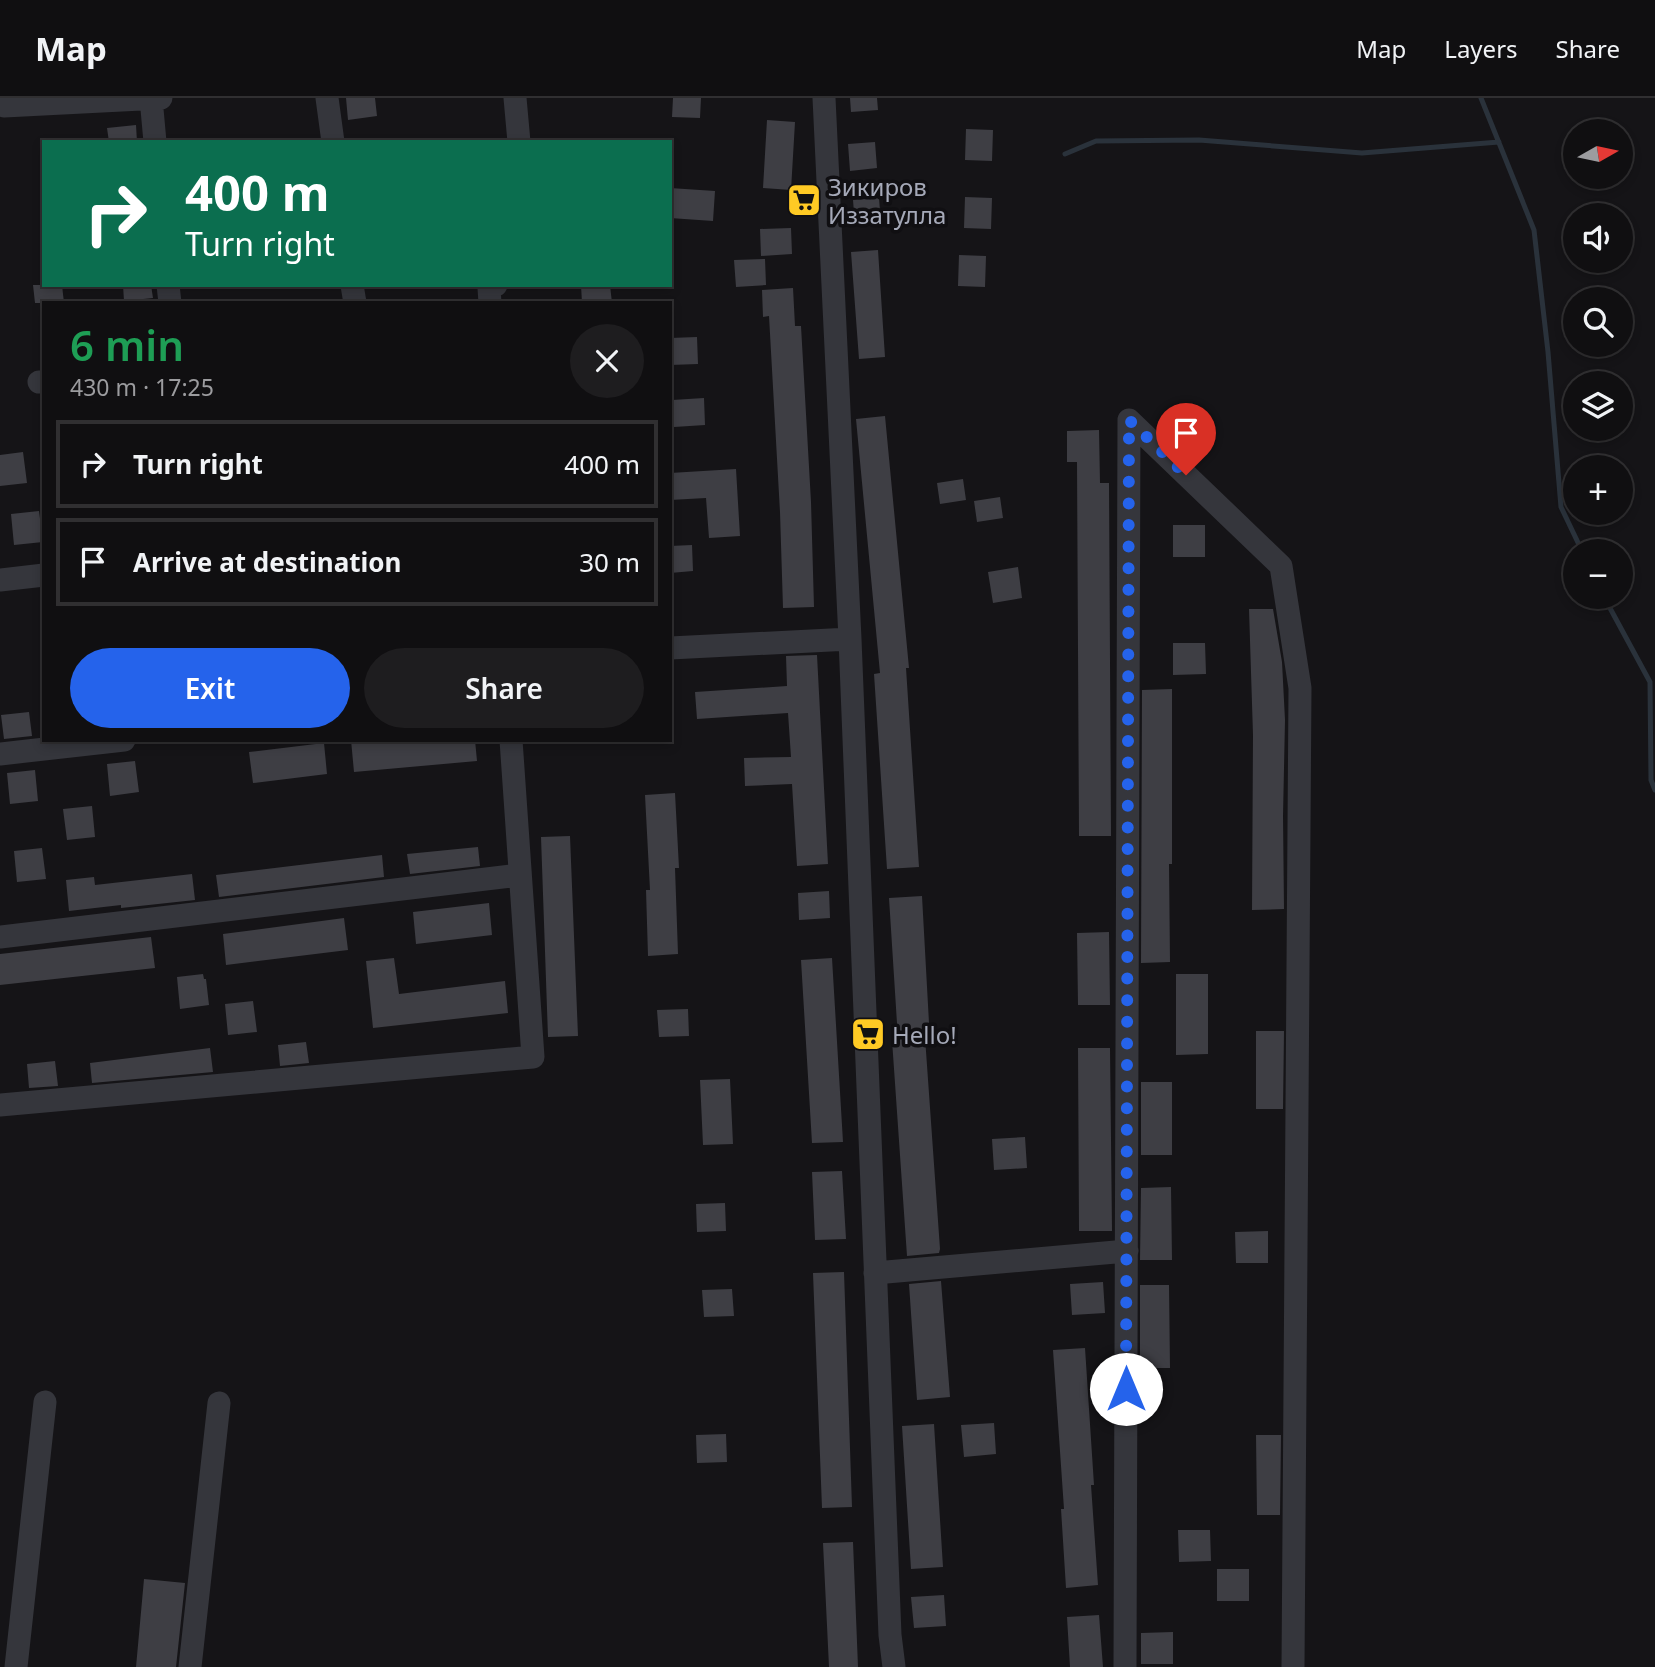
<!DOCTYPE html>
<html lang="en">
<head>
<meta charset="utf-8">
<style>
  :root { --surface:#100f11; --page:#1e1d1f; --text:#f1f3f6; --muted:#9c9c9f; --line:#302f31; --accent:#2563eb }
  body { margin:0; font-family:"Noto Sans",sans-serif; background:var(--page); color:var(--text); height:100vh; display:flex; flex-direction:column; font-size:26px; white-space:nowrap }
  * { box-sizing:border-box; margin:0 }
  p { font-size:23px; color:var(--muted) }
  .icon { flex:none; width:38px; height:38px; fill:none; stroke:currentColor; stroke-width:2; stroke-linecap:round; stroke-linejoin:round }
  .map { position:relative; flex:1; overflow:hidden }
  .details { position:absolute; left:42px; top:203px; width:630px; height:441px; display:flex; flex-direction:column; background:var(--surface); border-radius:0px; box-shadow:0 4px 10px #0003,0 0 0 2px var(--line) }
  .details>* { flex:none }
  .banner { position:absolute; left:42px; top:42px; width:630px; height:147px; border-radius:0px; box-shadow:0 4px 10px #0003,0 0 0 2px var(--line); background:#0b6e4f; color:#fff; overflow:hidden }
  .needle { width:46px; rotate:81deg }
  .buttons { position:absolute; left:1563px; top:21px; display:grid; gap:14px }
  .buttons a { display:grid; place-items:center; width:70px; height:70px; border-radius:50%; background:var(--surface); box-shadow:0 4px 10px #0003,0 0 0 2px var(--line); font-size:35px }
  .pin { position:absolute; display:grid; place-items:center; width:60px; height:60px; color:#fff; margin:-72px -30px; border-radius:50% 50% 50% 0; rotate:-45deg; box-shadow:0 0 7px #0007 }
  .pin .icon { rotate:45deg }
  .me { position:absolute; width:77px; margin:-38px; rotate:0deg; stroke-linejoin:round; filter:drop-shadow(0 0 5px #0008) }
  .turn { display:flex; align-items:center; gap:24px; height:147px; padding:0 28px; font-size:32px }
  .turn .icon { width:91px; height:91px; stroke-width:2.5 }
  .turn b { display:block; font-size:49px; line-height:60px }
  .round { display:grid; place-items:center; flex:none; width:74px; height:74px; border-radius:37px; background:var(--page) }
  .headline { display:flex; align-items:center; justify-content:space-between; height:119px; padding:0 28px }
  h1 { font-size:42px; font-weight:600; line-height:52px; color:#1e9e55 }
  .action { display:flex; gap:14px; margin-top:auto; padding:14px 28px }
  .action a { flex:1; height:80px; border-radius:42px; background:var(--accent); color:#fff; font-size:28px; font-weight:600; line-height:80px; text-align:center }
  .action a+a { background:var(--page); color:var(--text) }
  ul { padding:0; list-style:none }
  li { display:flex; align-items:center; gap:21px; height:88px; margin:0 14px 10px; padding:0 14px; border:4px solid var(--line); border-radius:0px }
  li div { flex:1 }
  li b { display:block; font-size:26px }
  li em { font-style:normal }
  header { display:flex; align-items:center; gap:42px; box-sizing:border-box; height:98px; padding:0 35px; background:var(--surface); border-bottom:2px solid var(--line) }
  header strong { font-size:33px }
  nav { display:flex; gap:38px; margin-inline-start:auto; font-size:24px }
  .map>svg:first-child { display:block }
</style>
</head>
<body>
<header>
<strong>Map</strong>
<nav><a>Map</a><a>Layers</a><a>Share</a></nav>
</header>
<div class="map">
<svg width="1655" height="1569" viewBox="0 0 1655 1569">
  <rect width="100%" height="100%" fill="#151417"/>
  <g fill="none" stroke-linecap="round" stroke-linejoin="round">
    <path stroke="#2a323b" stroke-width="5" d="M1481 0 1534 132 1548 254 1561 409 1582 453
      M1065 56 1096 43 1199 42 1362 55 1499 44
      M1604 499 1650 584 1651 682 1655 692"/>
  </g>
  <path fill="#3e3e44" d="M346 0H375L377 18 348 22Z
    M673 0H701L700 20 672 19Z
    M850 0H877L878 12 851 14Z
    M767 22 795 24 791 92 763 90Z
    M136 27 137 44H109L107 30Z
    M966 31 993 32 992 63 965 62Z
    M875 44 877 70 850 73 848 46Z
    M670 90 715 93 713 123 670 120Z
    M965 99 992 100 991 131 964 130Z
    M879 100 881 126 855 128 853 102Z
    M791 130 792 156 761 158 760 131Z
    M878 152 885 259 859 261 851 154Z
    M959 157 986 158 985 189 958 188Z
    M765 161 766 187 736 189 734 162Z
    M33 187H62L64 205H35Z
    M123 187H151L153 200 124 203Z
    M581 187H610L612 205H582Z
    M793 190 795 228H801L811 404 814 509 783 510 780 414 769 218 763 219 762 192Z
    M697 239 698 266 670 267V240Z
    M704 300 705 327 674 329 672 302Z
    M885 318 909 570H906L919 769 887 771 874 576 880 575 856 321Z
    M1099 332 1100 385H1109L1111 738H1079L1077 364H1067V333Z
    M23 354 27 385 0 388V357Z
    M736 371 740 438 709 440 706 400 670 402V375Z
    M963 381 966 402 940 406 937 385Z
    M1000 399 1003 420 977 424 974 403Z
    M39 413 43 444 14 447 11 416Z
    M1173 427H1205V459H1173Z
    M692 447 693 473 670 475V448Z
    M1018 469 1022 500 993 505 988 474Z
    M1249 511H1273L1282 564 1285 622 1283 718 1284 811 1252 812 1253 637Z
    M1173 545H1205L1206 576 1173 577Z
    M817 557 828 766 797 768 792 686 745 688 744 660 791 659 788 615 697 621 695 594 787 588 786 558Z
    M1172 591V766H1169L1170 864 1141 865 1142 592Z
    M29 614 32 638 4 641 1 617Z
    M351 642H475L477 663 354 674Z
    M324 645 327 676 253 685 249 654Z
    M135 663 139 694 110 698 107 666Z
    M35 672 38 703 10 706 7 675Z
    M675 695 679 770H675L678 856 648 858 646 792H650L645 697Z
    M92 708 95 739 67 742 63 711Z
    M570 738 578 938 548 939 541 739Z
    M478 749 480 768 410 776 407 756Z
    M42 750 46 781 17 784 14 753Z
    M382 757 384 779 219 799 216 777Z
    M192 776 195 802 121 810V807L69 813 66 782 94 779 95 787Z
    M829 793 830 820 799 822 798 795Z
    M922 798 929 925H924L940 1151 939 1155 907 1158 892 942 898 941 889 800Z
    M489 805 492 837 416 846 413 814Z
    M344 820 348 852 226 867 223 836Z
    M1109 834 1110 907H1078L1077 835Z
    M151 839 155 870 0 887V856Z
    M394 860 399 896 505 883 508 915 373 930 366 863Z
    M832 860 843 1044 812 1045 801 862Z
    M203 876 204 881H206L209 907 180 911 177 879Z
    M1176 876H1208V956L1176 957Z
    M253 903 257 934 228 937 225 906Z
    M688 911 689 938 659 939 657 912Z
    M1256 933H1284L1283 1011H1256Z
    M306 944 309 965 280 968 278 947Z
    M210 950 213 974 92 985 90 965Z
    M1078 950H1110L1112 1133H1079Z
    M55 963 58 988 29 990 27 966Z
    M730 981 733 1046 703 1047 700 982Z
    M1141 984H1172V1057H1141Z
    M1025 1039 1027 1070 994 1072 992 1041Z
    M842 1073 846 1141 815 1142 812 1074Z
    M1171 1089 1172 1162H1140L1141 1090Z
    M725 1105 726 1133 697 1134 696 1106Z
    M1268 1133V1165H1236L1235 1134Z
    M844 1174 852 1409 822 1410 813 1175Z
    M941 1183 950 1299 917 1302 909 1186Z
    M1103 1184 1105 1215 1072 1217 1070 1186Z
    M1140 1187H1169L1170 1270H1140Z
    M732 1191 734 1218 704 1219 702 1192Z
    M1085 1250 1094 1387H1091L1098 1487 1066 1490 1061 1411H1064L1053 1252Z
    M994 1325 996 1356 964 1359 961 1327Z
    M934 1326 943 1469 911 1471 902 1328Z
    M726 1336 727 1364 697 1365 696 1337Z
    M1256 1337H1281L1280 1417H1257Z
    M1178 1432H1210L1211 1463 1179 1464Z
    M853 1444 858 1569H829L823 1445Z
    M1217 1471H1249V1503H1217Z
    M144 1481 185 1485 176 1569H136Z
    M944 1497 946 1528 914 1530 911 1499Z
    M1099 1517 1103 1569H1070L1067 1519Z
    M1173 1534V1566H1141V1535Z"/>
  <g fill="none" stroke-linecap="round" stroke-linejoin="round">
    <path stroke="#35363c" stroke-width="23" d="M151 0 155 44
      M327 0 333 44
      M515 0 519 44
      M824 0 850 541 890 1537 894 1569
      M4 8 161 0
      M168 187 170 205
      M352 187 355 205
      M490 205 489 190 496 187
      M39 284H44
      M1129 322 1281 468 1300 590 1293 1569
      M0 482 44 477
      M670 550 850 541
      M0 656 124 642
      M0 839 520 777
      M0 1007 533 959 511 642
      M875 1175 1127 1153
      M16 1569 45 1304
      M190 1569 219 1305
      M1125 1569 1129 322"/>
  </g>
  <g fill="none" stroke-linecap="round" stroke-linejoin="round">
    <path stroke="#2563eb" stroke-width="12" stroke-dasharray="0 21.6" d="M1126 1291 1129 322 1186 377"/>
  </g>
  <defs>
    <g id="supermarket-square" transform="scale(1.75)"><rect x="-9" y="-9" width="18" height="18" rx="4" fill="#ffca24" stroke="#100f12"/><path d="M-6-5.5h2.5l.6 2H6L4.5 2H-2.5L-4.4-4H-6ZM-1.5 3.2a1.3 1.3 0 1 0 .1 0ZM3 3.2a1.3 1.3 0 1 0 .1 0Z" fill="#111"/></g>
  </defs>
  <g fill-rule="evenodd">
    <use href="#supermarket-square" x="804" y="102"/>
    <use href="#supermarket-square" x="868" y="936"/>
  </g>
  <g text-anchor="middle" dominant-baseline="central" stroke-width="7" stroke-linejoin="round" paint-order="stroke">
    <g font-size="24" fill="#a5a9b8" stroke="#100f12" text-anchor="start">
      <text x="828" y="88">Зикиров<tspan x="828" dy="28">Иззатулла</tspan></text>
      <text x="892" y="936">Hello!</text>
    </g>
  </g>
</svg>
<div class="buttons">
<a><svg class="needle" viewBox="-14 -14 28 28"><path d="M0-13l5 13h-10z" fill="#e53935"/><path d="M0 13l5-13h-10z" fill="#9c9c9f"/></svg></a>
<a><svg class="icon" aria-label="sound" viewBox="0 0 24 24"><path d="M4 9h4l5-4v14l-5-4H4zM17 9q2 3 0 6"/></svg></a>
<a><svg class="icon" aria-label="search" viewBox="0 0 24 24"><circle cx="10" cy="10" r="6"/><path d="M15 15l6 6"/></svg></a>
<a><svg class="icon" aria-label="layers" viewBox="0 0 24 24"><path d="M12 4l9 5-9 5-9-5zM3 14l9 5 9-5"/></svg></a>
<a>+</a>
<a>−</a>
</div>
<div class="pin" style="left:1186px;top:377px;background:#d93025"><svg class="icon" aria-label="arrive" viewBox="0 0 24 24"><path d="M6 21V4h12l-3 4 3 4H6"/></svg></div>
<svg class="me" style="left:1126px;top:1291px" viewBox="-20 -20 40 40"><circle r="19" fill="#fff"/><path d="M0-13L10 11 0 6-10 11z" fill="#2563eb"/></svg>
<div class="banner">
<div class="turn"><svg class="icon" aria-label="right" viewBox="0 0 24 24"><path d="M7 20v-9h11M14 6l5 5-5 5"/></svg><div><b>400 m</b>Turn right</div></div>
</div>
<section class="details">
<div class="headline"><div><h1>6 min</h1><p>430 m · 17:25</p></div><a class="round"><svg class="icon" aria-label="close" viewBox="0 0 24 24"><path d="M6 6l12 12M18 6L6 18"/></svg></a></div>
<ul>
<li><svg class="icon" aria-label="right" viewBox="0 0 24 24"><path d="M7 20v-9h11M14 6l5 5-5 5"/></svg><div><b>Turn right</b></div><em>400 m</em></li>
<li><svg class="icon" aria-label="arrive" viewBox="0 0 24 24"><path d="M6 21V4h12l-3 4 3 4H6"/></svg><div><b>Arrive at destination</b></div><em>30 m</em></li>
</ul>
<div class="action"><a>Exit</a><a>Share</a></div>
</section>
</div>
</body>
</html>
